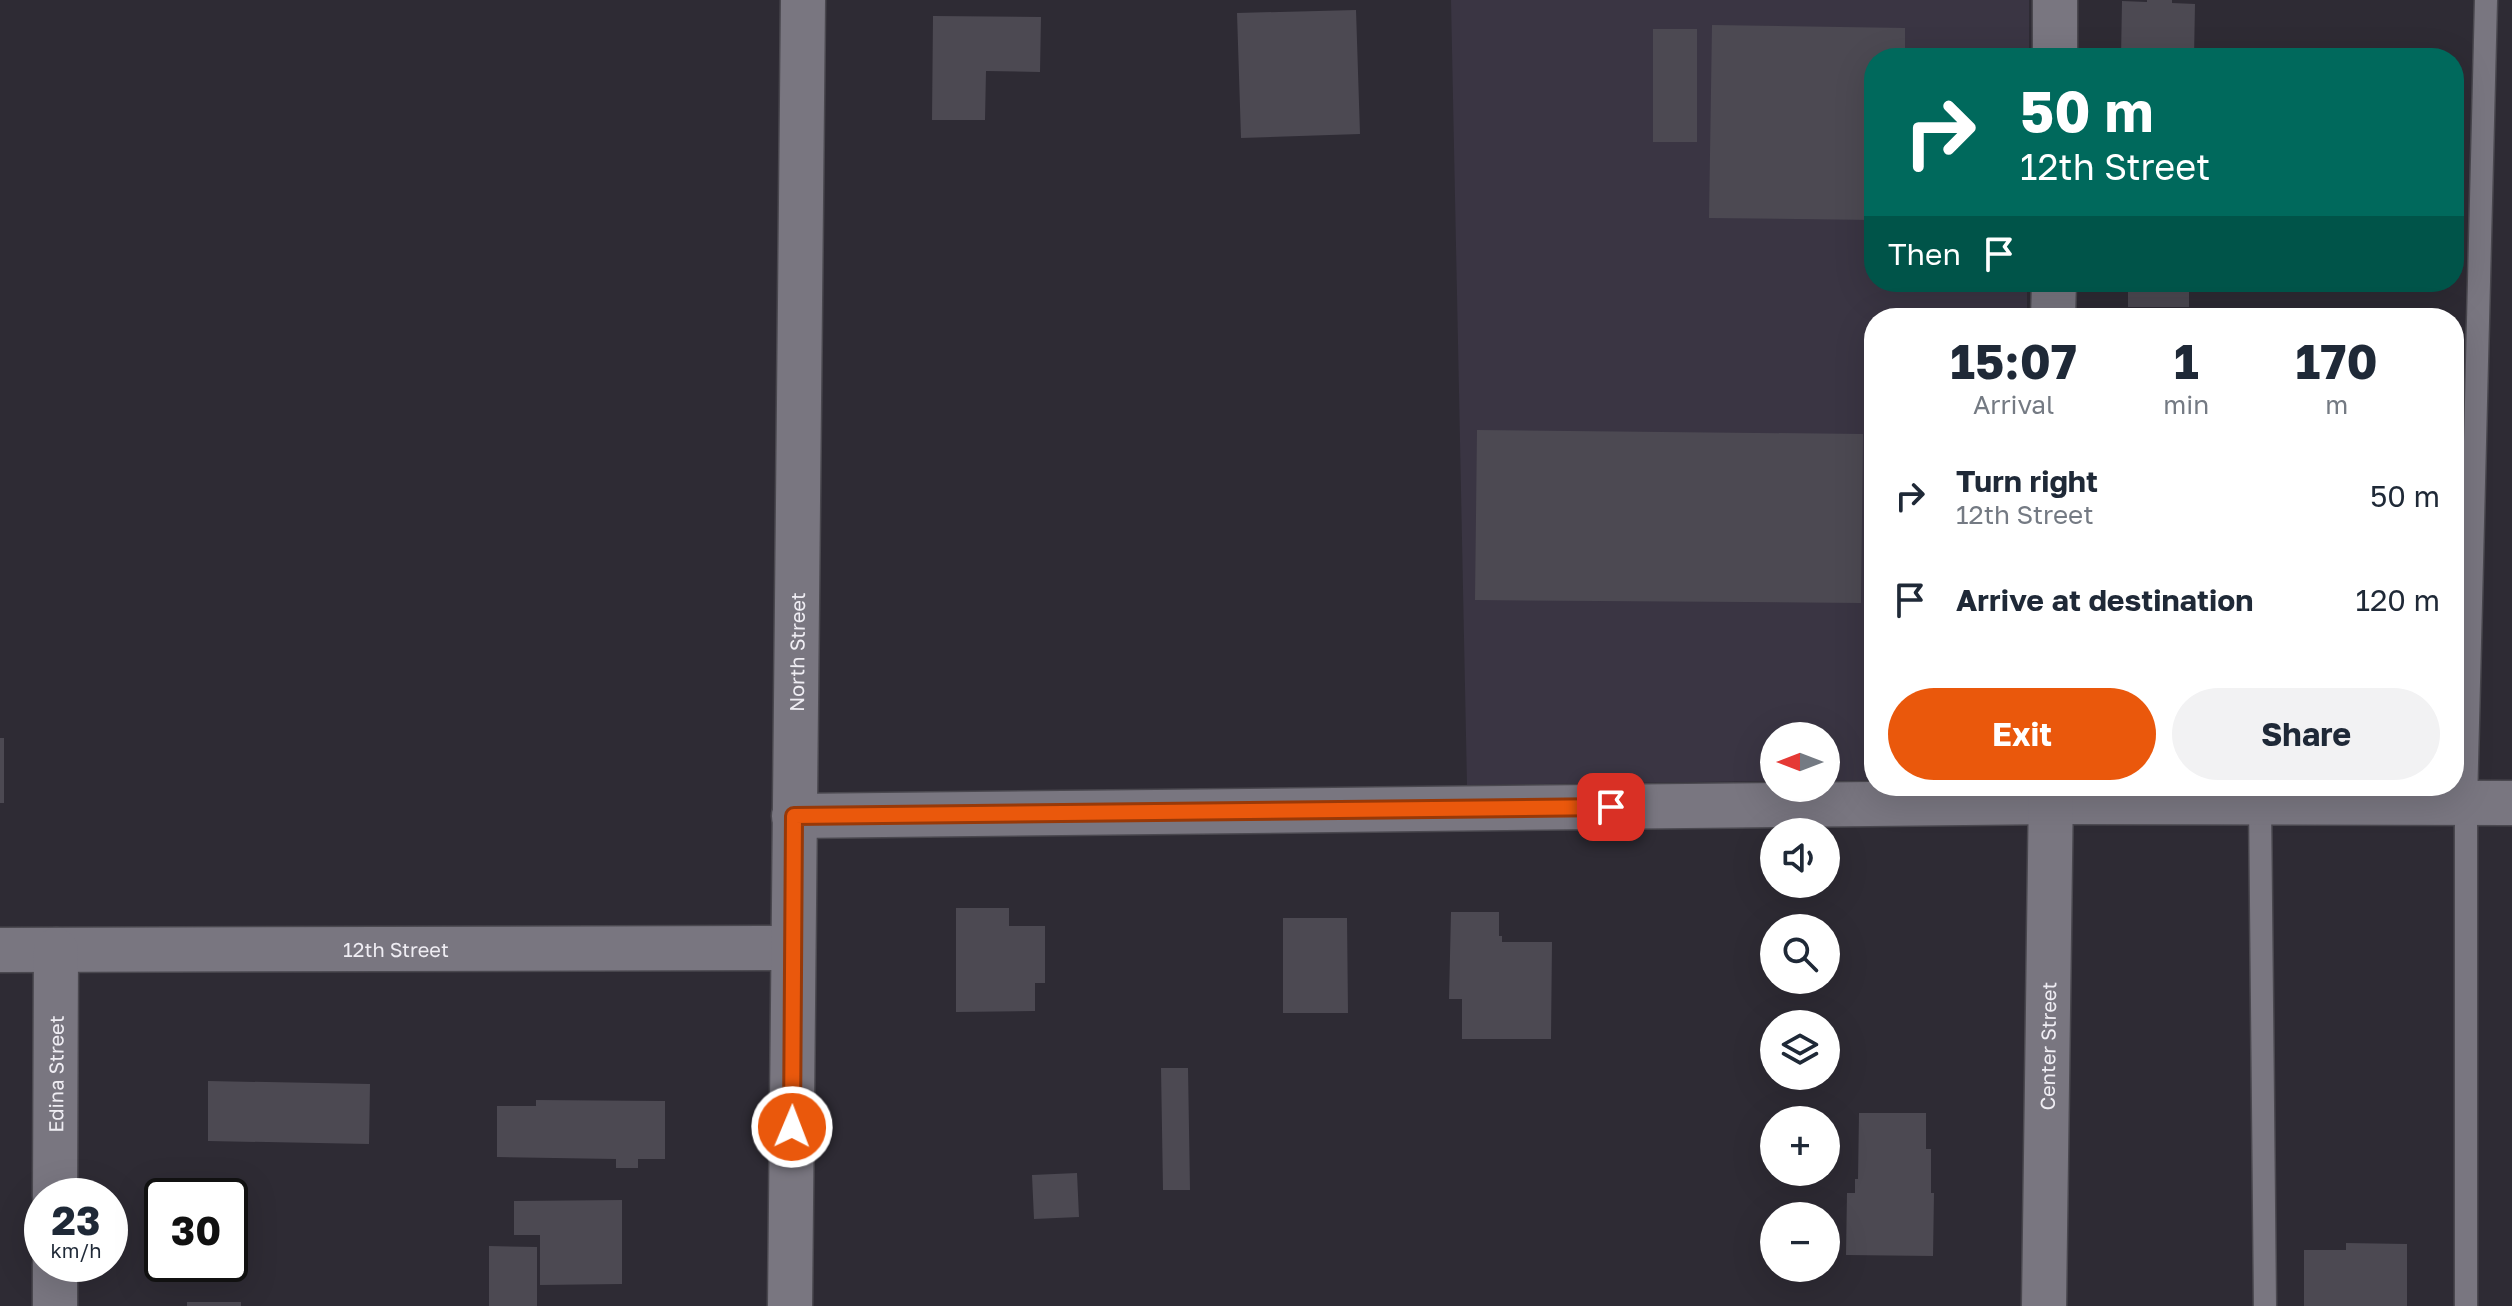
<!DOCTYPE html>
<html lang="en">
<head>
<meta charset="utf-8">
<style>
  :root { --surface:#fff; --page:#f2f2f3; --text:#1f2937; --muted:#747a83; --accent:#ea580c }
  body { margin:0; font-family:"Golos Text",sans-serif; background:var(--page); color:var(--text); height:100vh; display:flex; flex-direction:column; font-size:30px; white-space:nowrap }
  * { box-sizing:border-box; margin:0 }
  p { font-size:26px; color:var(--muted) }
  .icon { flex:none; width:44px; height:44px; fill:none; stroke:currentColor; stroke-width:2; stroke-linecap:round; stroke-linejoin:round }
  .map { position:relative; flex:1; overflow:hidden }
  .drawer { position:absolute; left:1864px; top:308px; width:600px; height:488px; display:flex; flex-direction:column; background:var(--surface); border-radius:32px; box-shadow:0 8px 32px #0002 }
  .drawer>* { flex:none }
  .top-card { position:absolute; left:1864px; top:48px; width:600px; height:244px; border-radius:32px; box-shadow:0 8px 32px #0002; background:#00695c; color:#fff; overflow:hidden }
  .needle { width:52px; rotate:270deg }
  .buttons { position:absolute; left:1760px; top:722px; display:grid; gap:16px }
  .buttons a { display:grid; place-items:center; width:80px; height:80px; border-radius:50%; background:var(--surface); box-shadow:0 8px 32px #0002; font-size:40px }
  .speed { position:absolute; left:24px; top:1178px; display:flex; gap:16px; font-size:40px; font-weight:700; text-align:center }
  .speed>* { display:grid; place-content:center; width:104px; height:104px; border-radius:50%; background:var(--surface); box-shadow:0 8px 32px #0002; line-height:1 }
  .speed small { font-size:20px; font-weight:400 }
  .speed .limit { border:4px solid #111; border-radius:12px; background:#fff; color:#111 }
  .pin { position:absolute; display:grid; place-items:center; width:68px; height:68px; color:#fff; margin:-34px; border-radius:16px; box-shadow:0 4px 12px #0006 }
  .me { position:absolute; width:88px; margin:-44px; rotate:1deg; stroke-linejoin:round; filter:drop-shadow(0 0 6px #0008) }
  .turn { display:flex; align-items:center; gap:28px; height:168px; padding:0 24px; font-size:36px }
  .turn .icon { width:104px; height:104px; stroke-width:2.5 }
  .turn b { display:block; font-size:56px; line-height:68px }
  .then { display:flex; align-items:center; height:76px; padding:0 24px; background:#0003; gap:16px; font-size:30px }
  .eta { display:flex; justify-content:space-evenly; align-items:center; height:136px; text-align:center }
  .eta b { font-size:48px; font-weight:700; line-height:56px }
  .primary-button { display:flex; gap:16px; margin-top:auto; padding:16px 24px }
  .primary-button a { flex:1; height:92px; border-radius:48px; background:var(--accent); color:#fff; font-size:32px; font-weight:700; line-height:92px; text-align:center }
  .primary-button a+a { background:var(--page); color:var(--text) }
  ul { padding:0; list-style:none }
  li { display:flex; align-items:center; gap:24px; height:104px; padding:0 24px }
  li div { flex:1 }
  li b { display:block; font-size:30px }
  li em { font-style:normal }
  .map>svg:first-child { display:block }
</style>
</head>
<body>
<div class="map">
<svg width="2512" height="1306" viewBox="0 0 2512 1306">
  <rect width="100%" height="100%" fill="#2e2b34"/>
  <path fill="#3a3543" d="M1451 0H2029V58H1874V282H2027V318H1874V780L1826 781V736H1774V781L1467 785Z"/>
  <path fill="#4c4952" d="M2147 0H2172V3L2195 4 2194 58H2121L2122 1 2147 2Z
    M1356 10 1360 134 1241 138 1237 13Z
    M933 16 1041 17 1040 72 986 71 985 120H932Z
    M1712 25 1905 28V58H1874V220L1709 218Z
    M1653 29H1697V142H1653Z
    M2128 282H2189V307H2128Z
    M1477 430 1863 434 1861 603 1475 600Z
    M0 738H4V803H0Z
    M956 908H1009V926H1045V983H1035V1011L956 1012Z
    M1451 912H1499V936H1502V942H1552L1551 1039H1462V999H1449Z
    M1283 918H1347L1348 1013H1283Z
    M1161 1068H1188L1190 1190H1163Z
    M208 1081 370 1084 369 1144 208 1141Z
    M536 1100 665 1101V1159H638V1168H616V1159L497 1157V1106H536Z
    M1859 1113H1926V1149H1931V1193H1934L1933 1256 1846 1255 1847 1193H1855V1179H1858Z
    M1077 1173 1079 1217 1034 1219 1032 1175Z
    M622 1200V1284L540 1285V1235H514V1201Z
    M2346 1243 2407 1244V1306H2304V1250H2346Z
    M489 1246 537 1247V1306H489Z
    M187 1302H241V1306H187Z"/>
  <g fill="none" stroke-linecap="round" stroke-linejoin="round">
    <g stroke="#4a484f" stroke-width="25">
      <path id="service" d="M2260 802 2265 1306
        M2466 1306V803L2486 0"/>
    </g>
    <g stroke="#4a484f" stroke-width="47">
      <g id="minor">
        <path d="M2055 58V0"/>
        <path d="M2053 318 2054 282"/>
        <path d="M794 816 2050 802 2512 803"/>
        <path id="s1" d="M0 950 793 948"/>
        <path id="s2" d="M55 1196 56 950"/>
        <path d="M55 1306V1264"/>
        <path id="s3" d="M790 1306 803 0"/>
        <path id="s4" d="M2044 1306 2051 786"/>
      </g>
    </g>
    <use href="#service" stroke="#797680" stroke-width="22"/>
    <use href="#minor" stroke="#797680" stroke-width="44"/>
  </g>
  <g fill="none" stroke-linecap="round" stroke-linejoin="round">
    <g stroke="#983908" stroke-width="20">
      <path id="route" d="M792 1127 794 816 1611 807"/>
    </g>
    <use href="#route" stroke="#ea580c" stroke-width="14"/>
  </g>
  <g text-anchor="middle" dominant-baseline="central" stroke-width="8" stroke-linejoin="round" paint-order="stroke">
    <g font-size="20" fill="#efedf3" stroke="#24222a">
      <text stroke="none"><textPath href="#s3" startOffset="654">North Street</textPath></text>
      <text stroke="none"><textPath href="#s1" startOffset="396">12th Street</textPath></text>
      <text stroke="none"><textPath href="#s4" startOffset="260">Center Street</textPath></text>
      <text stroke="none"><textPath href="#s2" startOffset="122">Edina Street</textPath></text>
    </g>
  </g>
</svg>
<div class="buttons">
<a><svg class="needle" viewBox="-14 -14 28 28"><path d="M0-13l5 13h-10z" fill="#e53935"/><path d="M0 13l5-13h-10z" fill="#747a83"/></svg></a>
<a><svg class="icon" aria-label="sound" viewBox="0 0 24 24"><path d="M4 9h4l5-4v14l-5-4H4zM17 9q2 3 0 6"/></svg></a>
<a><svg class="icon" aria-label="search" viewBox="0 0 24 24"><circle cx="10" cy="10" r="6"/><path d="M15 15l6 6"/></svg></a>
<a><svg class="icon" aria-label="layers" viewBox="0 0 24 24"><path d="M12 4l9 5-9 5-9-5zM3 14l9 5 9-5"/></svg></a>
<a>+</a>
<a>−</a>
</div>
<div class="speed"><div>23<small>km/h</small></div><div class="limit">30</div></div>
<div class="pin" style="left:1611px;top:807px;background:#d93025"><svg class="icon" aria-label="arrive" viewBox="0 0 24 24"><path d="M6 21V4h12l-3 4 3 4H6"/></svg></div>
<svg class="me" style="left:792px;top:1127px" viewBox="-20 -20 40 40"><circle r="17" fill="#ea580c" stroke="#fff" stroke-width="3"/><path d="M0-11L8 9 0 5-8 9z" fill="#fff"/></svg>
<div class="top-card">
<div class="turn"><svg class="icon" aria-label="right" viewBox="0 0 24 24"><path d="M7 20v-9h11M14 6l5 5-5 5"/></svg><div><b>50 m</b>12th Street</div></div>
<div class="then">Then<svg class="icon" aria-label="arrive" viewBox="0 0 24 24"><path d="M6 21V4h12l-3 4 3 4H6"/></svg></div>
</div>
<section class="drawer">
<div class="eta">
<div><b>15:07</b><p>Arrival</p></div>
<div><b>1</b><p>min</p></div>
<div><b>170</b><p>m</p></div>
</div>
<ul>
<li><svg class="icon" aria-label="right" viewBox="0 0 24 24"><path d="M7 20v-9h11M14 6l5 5-5 5"/></svg><div><b>Turn right</b><p>12th Street</p></div><em>50 m</em></li>
<li><svg class="icon" aria-label="arrive" viewBox="0 0 24 24"><path d="M6 21V4h12l-3 4 3 4H6"/></svg><div><b>Arrive at destination</b></div><em>120 m</em></li>
</ul>
<div class="primary-button"><a>Exit</a><a>Share</a></div>
</section>
</div>
</body>
</html>
